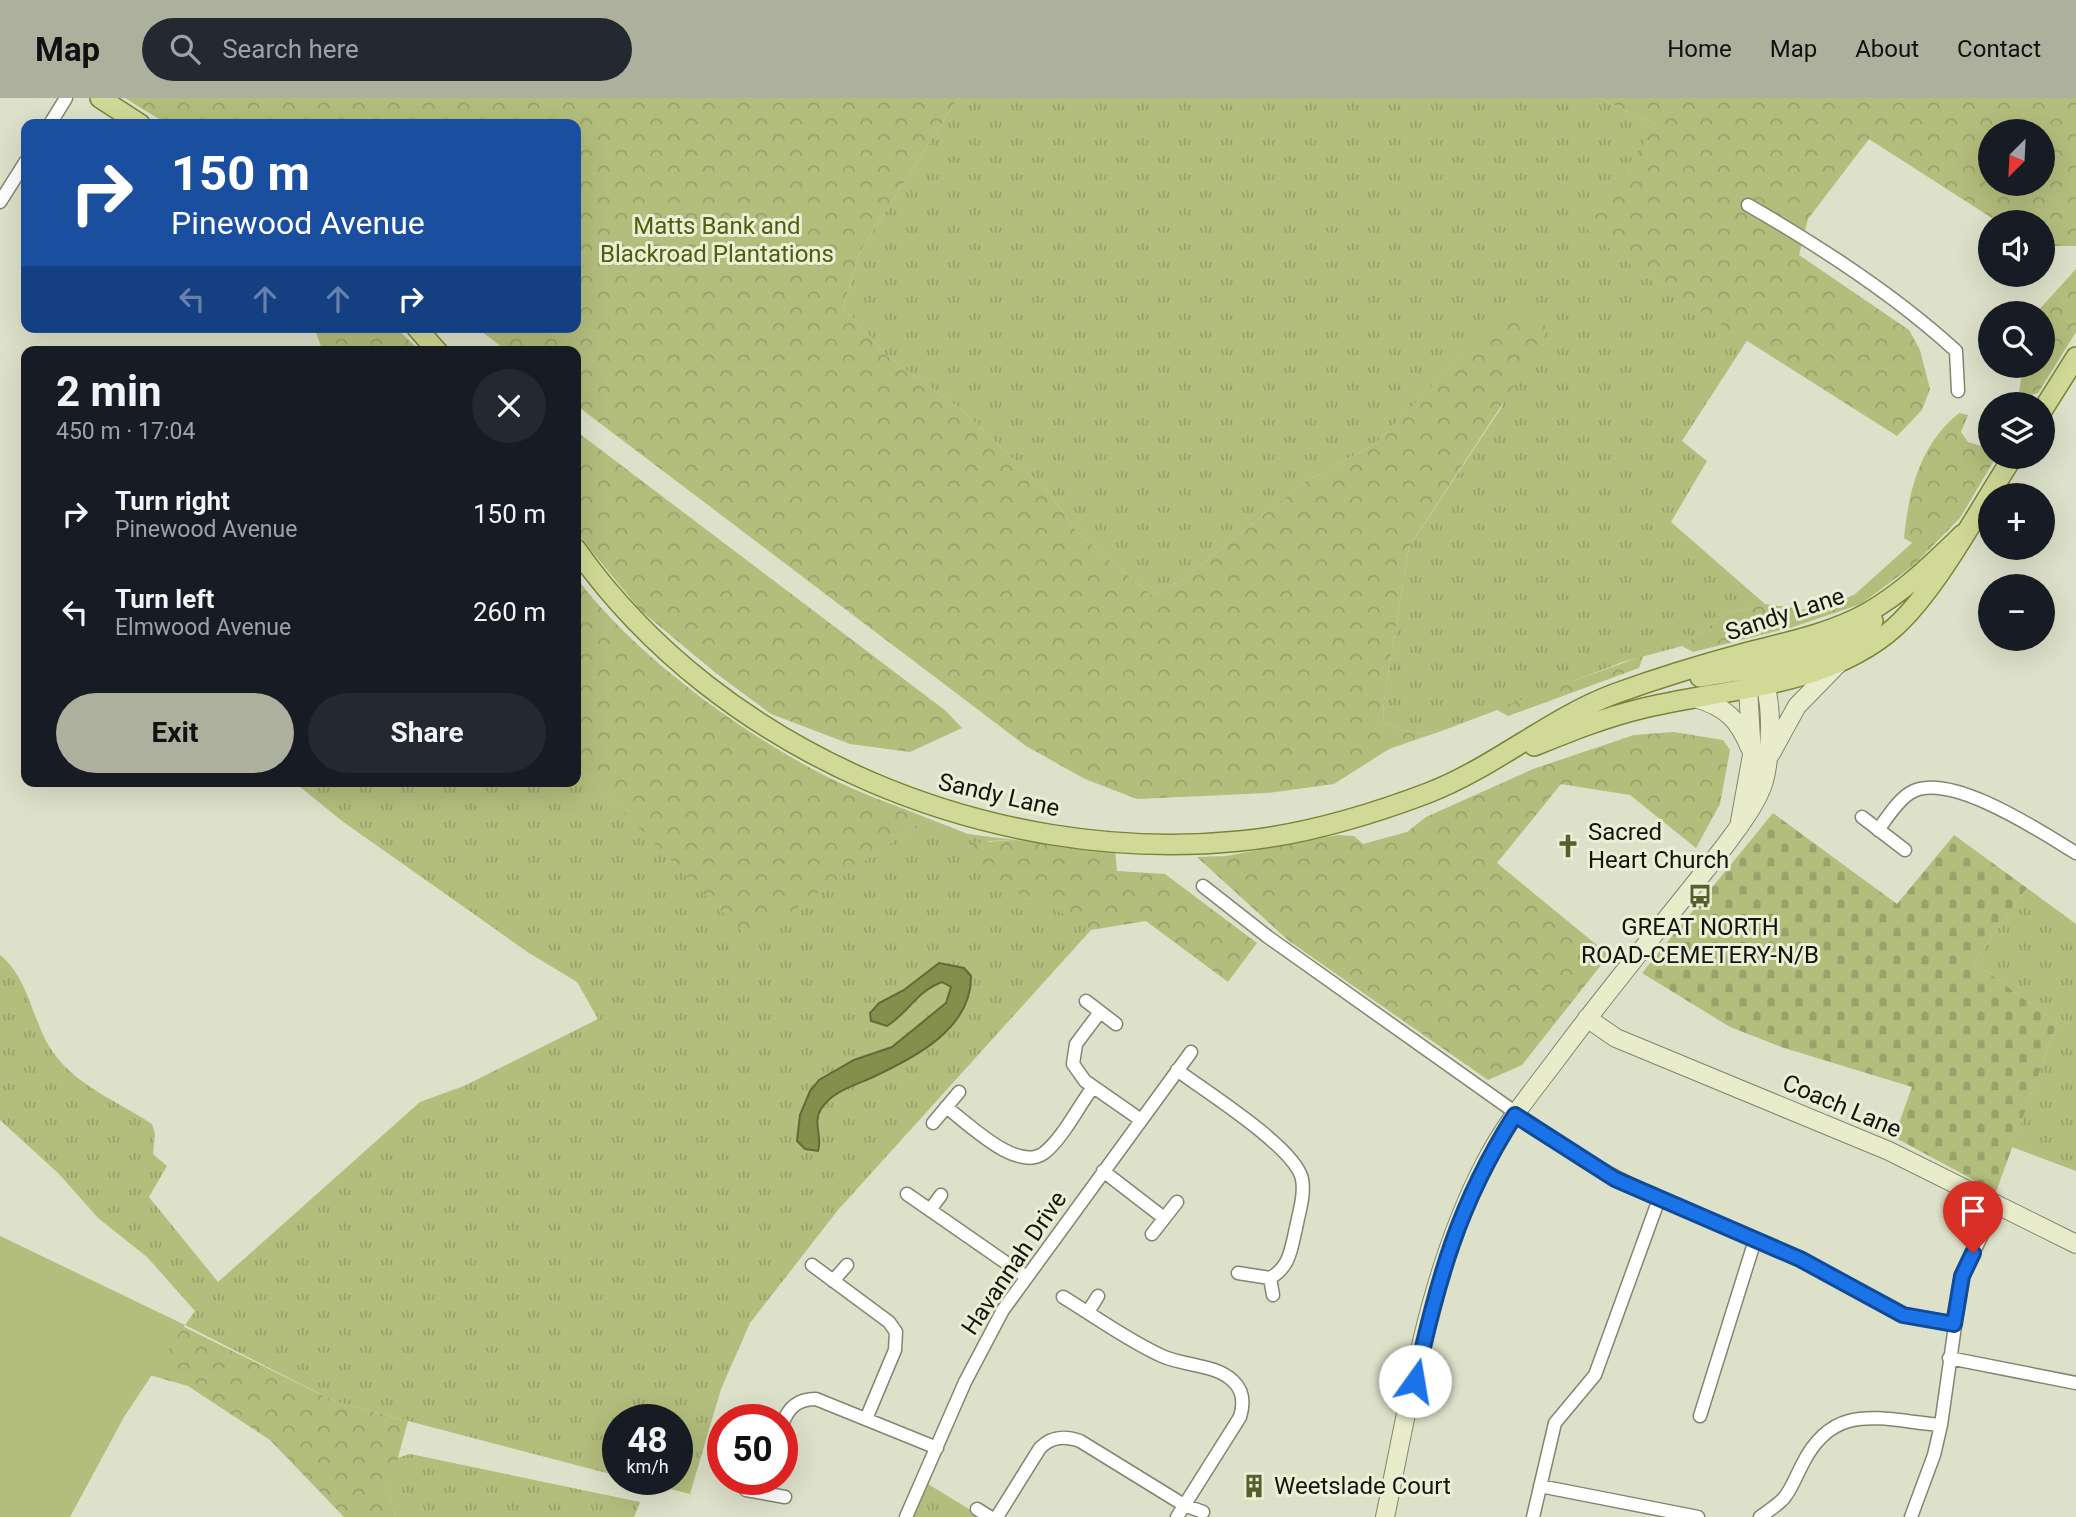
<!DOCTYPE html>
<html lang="en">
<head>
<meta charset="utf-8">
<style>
  :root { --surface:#171b24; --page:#242831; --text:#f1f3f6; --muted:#9ea1a6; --accent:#acb09c }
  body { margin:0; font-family:Roboto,sans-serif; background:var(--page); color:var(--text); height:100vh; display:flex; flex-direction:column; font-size:26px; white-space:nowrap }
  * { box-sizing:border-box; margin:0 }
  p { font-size:23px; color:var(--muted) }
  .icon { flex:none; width:38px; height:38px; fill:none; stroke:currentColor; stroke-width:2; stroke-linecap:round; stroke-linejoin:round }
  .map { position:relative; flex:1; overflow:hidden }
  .panel { position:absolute; left:21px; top:248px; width:560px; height:441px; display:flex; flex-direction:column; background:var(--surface); border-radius:14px; box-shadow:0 7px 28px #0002 }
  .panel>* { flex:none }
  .guide { position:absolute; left:21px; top:21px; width:560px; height:214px; border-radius:14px; box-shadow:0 7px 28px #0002; background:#1a4fa0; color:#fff; overflow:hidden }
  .needle { width:46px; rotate:204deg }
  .buttons { position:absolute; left:1978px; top:21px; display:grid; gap:14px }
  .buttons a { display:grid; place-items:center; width:77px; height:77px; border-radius:50%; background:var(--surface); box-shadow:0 7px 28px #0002; font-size:35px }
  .speed { position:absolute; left:602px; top:1306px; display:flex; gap:14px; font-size:35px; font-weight:700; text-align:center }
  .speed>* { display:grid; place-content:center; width:91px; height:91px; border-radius:50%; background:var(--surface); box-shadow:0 7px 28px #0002; line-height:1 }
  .speed small { font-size:18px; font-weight:400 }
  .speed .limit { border:10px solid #d22; background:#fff; color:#111 }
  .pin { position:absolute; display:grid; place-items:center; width:60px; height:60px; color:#fff; margin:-72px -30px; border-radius:50% 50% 50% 0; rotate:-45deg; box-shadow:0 0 7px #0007 }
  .pin .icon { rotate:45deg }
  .me { position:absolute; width:77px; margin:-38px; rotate:13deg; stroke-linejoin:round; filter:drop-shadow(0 0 5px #0008) }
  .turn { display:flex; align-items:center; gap:24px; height:147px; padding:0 35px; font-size:32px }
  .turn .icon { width:91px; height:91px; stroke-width:2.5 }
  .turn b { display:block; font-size:49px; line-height:60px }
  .lanes { display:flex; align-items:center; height:66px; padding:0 35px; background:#0003; justify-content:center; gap:35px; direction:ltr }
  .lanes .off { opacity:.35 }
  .round { display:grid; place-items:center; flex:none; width:74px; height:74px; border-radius:37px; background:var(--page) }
  .overview { display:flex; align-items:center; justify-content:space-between; height:119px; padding:0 35px }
  h1 { font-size:42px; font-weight:700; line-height:52px }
  .button { display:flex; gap:14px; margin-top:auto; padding:14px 35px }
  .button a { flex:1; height:80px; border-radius:42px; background:var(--accent); color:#111; font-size:28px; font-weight:700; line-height:80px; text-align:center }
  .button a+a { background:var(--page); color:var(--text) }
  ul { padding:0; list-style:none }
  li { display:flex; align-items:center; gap:21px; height:98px; padding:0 35px }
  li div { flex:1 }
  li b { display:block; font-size:26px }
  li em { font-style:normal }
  header { display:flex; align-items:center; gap:42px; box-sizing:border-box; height:98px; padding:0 35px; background:var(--accent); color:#111 }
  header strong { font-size:33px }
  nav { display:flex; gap:38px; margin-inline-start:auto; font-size:24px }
  .search { width:490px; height:63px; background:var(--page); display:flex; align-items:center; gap:18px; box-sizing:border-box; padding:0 24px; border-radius:38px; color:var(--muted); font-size:26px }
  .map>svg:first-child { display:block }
</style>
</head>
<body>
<header>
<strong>Map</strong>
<div class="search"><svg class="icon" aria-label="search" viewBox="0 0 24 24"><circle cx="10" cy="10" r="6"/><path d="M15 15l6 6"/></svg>Search here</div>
<nav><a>Home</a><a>Map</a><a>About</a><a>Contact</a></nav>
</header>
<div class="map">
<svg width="2076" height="1419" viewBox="0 0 2076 1419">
  <defs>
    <pattern id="grass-tufts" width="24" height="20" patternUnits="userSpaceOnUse" patternTransform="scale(1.75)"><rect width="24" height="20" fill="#b3bd7c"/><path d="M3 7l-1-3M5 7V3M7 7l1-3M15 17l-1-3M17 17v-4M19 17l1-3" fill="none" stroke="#99a26a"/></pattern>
    <pattern id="forest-crowns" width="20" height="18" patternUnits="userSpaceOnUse" patternTransform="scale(1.75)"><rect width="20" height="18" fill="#b3bd7c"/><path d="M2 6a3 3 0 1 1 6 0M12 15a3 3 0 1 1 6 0" fill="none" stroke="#99a26a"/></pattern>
    <pattern id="cemetery-stones" width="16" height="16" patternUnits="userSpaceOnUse" patternTransform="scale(1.75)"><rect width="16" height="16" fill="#b3bd7c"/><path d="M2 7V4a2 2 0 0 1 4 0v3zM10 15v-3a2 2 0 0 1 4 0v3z" fill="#99a26a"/></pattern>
  </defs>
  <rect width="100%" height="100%" fill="#dde1c9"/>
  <path fill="url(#grass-tufts)" d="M958 0H1599L1657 27 1645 178 1748 241 1682 343 1707 363 1671 424 1765 506 1726 516 1682 548 1623 564 1447 631 1414 636 1383 625 1384 602 1409 449 1503 307 1510 210 1375 346 1303 385 1184 481 1151 497 1077 434 1050 396 964 314 887 258 843 209 861 152Z
    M576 666 750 841 927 720 968 736 1016 742 988 743 1027 800 1072 816 1091 832 838 1112 750 1225 721 1291 690 1396 630 1381H677V1321H618V1378L336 1304 185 1227 195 1213 147 1159 98 1120 59 1076 0 1022V857C31 882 32 927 55 957 79 989 119 1004 152 1026L155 1036 153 1056 167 1068 149 1099 218 1184 420 1004 464 988 598 921 577 884 529 855 342 723 294 684H576Z
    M2027 790 2076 826V1073L2012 1049 2057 925 1974 864Z
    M410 1356 640 1404 634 1419H396L388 1396 397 1360Z
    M928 1386 982 1419H914Z"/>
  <path fill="url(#forest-crowns)" fill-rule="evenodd" d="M125 0H958L861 152 843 209 887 258 964 314 1050 396 1077 434 1151 497 1184 481 1303 385 1375 346 1510 209 1547 229 1539 250 1409 449 1384 602 1383 625 1414 636 1447 631 1389 651 1334 686 1268 695 1137 701 1085 681 1026 648 576 307V254H508L476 229H576V26H167Z
    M1599 0H2076V148H2053L2042 144V124H1998L1869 41 1808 121 1799 157 1909 232 1920 252 1930 291 1922 312 1897 338 1645 178 1583 129 1657 27ZM1990 33H2042V86H1990Z
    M2076 171V234L2038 295 2018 301 2023 268H2042V215H2036Z
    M314 229H395L421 254H323Z
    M1959 315 1968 317 1961 334 1968 344 1990 351V359H1996L1960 420 1914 467 1861 506 1793 529 1693 554 1682 548 1726 516 1765 506 1814 513 1854 497 1912 445 1904 440C1909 391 1920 347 1959 315Z
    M576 333 946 613 962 630 910 654 850 646 771 616 717 576 640 512 576 434Z
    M576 479C634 558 750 642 838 684 867 698 898 708 927 720L750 842 576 666Z
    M1643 558 1639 570 1508 618 1495 611Z
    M1674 634 1723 642 1730 652 1720 706 1696 750 1630 697 1561 686 1497 765 1609 857 1522 967 1488 982 1289 843 1197 759 1226 758 1338 737 1354 738 1363 746 1407 734 1426 719 1533 671 1634 637Z
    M1016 742 1115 752 1117 773 1165 776 1257 845 1228 884 1146 823 1091 832C1069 814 1052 812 1028 800 1006 790 982 773 968 753L970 745Z
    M0 1138 336 1304 408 1323 388 1396 396 1419H344L270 1342 188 1288 65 1253Z"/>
  <path fill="url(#cemetery-stones)" d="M1773 715 1897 806 1954 737 2027 790 1974 864 2057 925 1996 1094 1894 1039 1912 989 1781 949 1730 929 1642 875Z"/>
  <path fill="#b3bd7c" d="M0 1138 185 1227 124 1319 70 1419H0Z"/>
  <path fill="#858f4c" stroke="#636a39" stroke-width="2" d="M939 865 964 870 971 878C972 931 914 960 871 980 853 988 833 993 821 1011 812 1025 823 1039 818 1053L805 1051 797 1043 800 1017 810 993 819 982 854 962 892 949 946 905 951 889 942 884C917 893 908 915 887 928L871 923 870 915 879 905 904 892Z"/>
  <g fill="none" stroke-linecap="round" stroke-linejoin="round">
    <g stroke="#828670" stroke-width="15">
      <path id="street" d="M50 26 66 0
        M0 104 26 63
        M1748 107C1821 149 1894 196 1956 253L1958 293
        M1862 719 1905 752
        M1878 732C1887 720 1897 703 1910 695 1948 671 2043 735 2076 755
        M1203 788 1268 839 1581 1061 1659 1101 1800 1161 1904 1217 1954 1226
        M1086 903 1116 926
        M1100 914 1076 946 1073 966 1085 983 1141 1022
        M1177 972C1206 994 1295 1049 1302 1081 1305 1097 1299 1114 1296 1130 1291 1151 1290 1169 1270 1180
        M946 1009C968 1025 1017 1075 1044 1055 1063 1040 1078 1009 1093 989
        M933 1025 959 994
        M1103 1073 1164 1120
        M907 1096 1025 1178
        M930 1112 941 1097
        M1152 1136 1177 1104
        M812 1167 889 1224 896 1234 895 1252 866 1321
        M1238 1175 1270 1180 1273 1197
        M833 1183 847 1167
        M1063 1199C1096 1219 1127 1242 1162 1258 1184 1268 1216 1266 1233 1283 1244 1293 1244 1306 1240 1319L1177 1419
        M1088 1214 1098 1198
        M1949 1260 2076 1285
        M1700 1318 1755 1142
        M782 1327C788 1310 797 1301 816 1301L937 1350
        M1540 1388 1698 1419
        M746 1392 785 1399
        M765 1395 768 1381
        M977 1411 990 1419
        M906 1419 965 1284 1003 1212 1191 954
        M997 1419 1040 1350C1052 1338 1065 1338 1080 1343L1184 1407 1203 1414
        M1533 1419 1555 1325 1595 1277 1659 1101
        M1760 1419C1790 1398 1786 1399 1802 1367 1834 1302 1881 1322 1941 1327
        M1911 1419 1934 1357 1941 1327 1962 1178 1996 1108"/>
    </g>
    <g stroke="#828670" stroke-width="20">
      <path id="secondary" d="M1695 600C1726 609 1738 621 1750 650
        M1770 657 1797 608 1839 565
        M1587 920 1616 940 1889 1053 2076 1146
        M1385 1419C1410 1301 1428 1175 1484 1067 1503 1029 1531 995 1556 962 1610 889 1668 820 1724 749 1738 730 1753 711 1762 689 1771 666 1777 584 1754 570L1748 591 1752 657 1739 729"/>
    </g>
    <g stroke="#7a8438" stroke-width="22">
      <path id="primary" d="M100 0 140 26
        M416 229 438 254
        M2042 313 2076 259
        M576 451C721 656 992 768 1240 743 1302 737 1370 717 1428 695 1495 669 1548 621 1614 596 1658 580 1704 566 1749 554 1788 544 1831 535 1867 515 1904 494 1933 465 1963 436
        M1700 579C1760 570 1823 560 1873 523
        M1534 648C1569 634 1603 620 1640 611 1724 590 1827 590 1895 529 1938 490 1980 409 2013 359"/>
    </g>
    <use href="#street" stroke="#fff" stroke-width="12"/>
    <use href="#secondary" stroke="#e8ecca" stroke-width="18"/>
    <use href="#primary" stroke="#d0d995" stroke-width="19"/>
  </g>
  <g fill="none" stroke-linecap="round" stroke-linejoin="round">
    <g stroke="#114b97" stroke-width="18">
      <path id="route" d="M1415 1283C1439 1180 1457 1108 1515 1017L1615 1081 1800 1161 1903 1217 1954 1226 1962 1178 1973 1155"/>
    </g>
    <use href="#route" stroke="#1a73e8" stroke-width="12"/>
  </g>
  <defs>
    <g id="church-bare" transform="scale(1.89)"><path d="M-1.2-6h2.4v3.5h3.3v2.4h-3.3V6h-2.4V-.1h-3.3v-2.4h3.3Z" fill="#585f2d" stroke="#eaefd6" stroke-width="2.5" paint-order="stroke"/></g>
    <g id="bus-bare" transform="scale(1.89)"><path d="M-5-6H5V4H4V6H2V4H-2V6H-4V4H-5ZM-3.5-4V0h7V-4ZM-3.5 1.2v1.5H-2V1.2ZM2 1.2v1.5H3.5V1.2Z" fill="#585f2d" stroke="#eaefd6" stroke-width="2.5" paint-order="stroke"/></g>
    <g id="building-bare" transform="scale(1.89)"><path d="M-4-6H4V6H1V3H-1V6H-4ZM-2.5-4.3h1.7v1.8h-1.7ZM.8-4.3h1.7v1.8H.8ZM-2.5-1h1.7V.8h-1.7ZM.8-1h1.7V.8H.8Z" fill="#585f2d" stroke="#eaefd6" stroke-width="2.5" paint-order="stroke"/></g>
  </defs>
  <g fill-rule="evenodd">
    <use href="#church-bare" x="1568" y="748"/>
    <use href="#bus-bare" x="1700" y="798"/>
    <use href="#building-bare" x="1254" y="1388"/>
  </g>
  <g text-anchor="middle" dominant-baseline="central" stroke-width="6" stroke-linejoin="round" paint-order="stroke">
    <g font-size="24" fill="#535c0d" stroke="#eaefd6">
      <text x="717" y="128">Matts Bank and<tspan x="717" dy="28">Blackroad Plantations</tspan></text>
    </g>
    <g font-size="24" fill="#14150d" stroke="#eaefd6">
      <text transform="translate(1785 516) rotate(-18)">Sandy Lane</text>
      <text transform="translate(999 697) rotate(13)">Sandy Lane</text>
      <text transform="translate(1842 1008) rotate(23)">Coach Lane</text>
      <text transform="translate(1014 1165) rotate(-56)">Havannah Drive</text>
    </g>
    <g font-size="24" fill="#14150d" stroke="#eaefd6" text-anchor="start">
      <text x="1588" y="734">Sacred<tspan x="1588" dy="28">Heart Church</tspan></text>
      <text x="1700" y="829" text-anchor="middle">GREAT NORTH<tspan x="1700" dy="28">ROAD-CEMETERY-N/B</tspan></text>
      <text x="1274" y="1388">Weetslade Court</text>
    </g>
  </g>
</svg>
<div class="buttons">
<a><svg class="needle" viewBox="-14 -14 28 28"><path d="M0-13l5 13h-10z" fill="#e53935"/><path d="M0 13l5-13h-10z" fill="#9ea1a6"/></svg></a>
<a><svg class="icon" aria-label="sound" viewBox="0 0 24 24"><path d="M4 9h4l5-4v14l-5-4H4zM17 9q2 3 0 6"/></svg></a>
<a><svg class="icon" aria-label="search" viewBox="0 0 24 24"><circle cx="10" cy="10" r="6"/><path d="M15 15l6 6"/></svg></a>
<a><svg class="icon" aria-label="layers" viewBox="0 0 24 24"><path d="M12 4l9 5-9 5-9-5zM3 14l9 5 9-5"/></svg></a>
<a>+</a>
<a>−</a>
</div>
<div class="speed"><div>48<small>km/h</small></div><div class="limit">50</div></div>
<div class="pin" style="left:1973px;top:1155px;background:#d93025"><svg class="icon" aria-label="arrive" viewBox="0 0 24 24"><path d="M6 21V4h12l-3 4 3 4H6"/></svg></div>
<svg class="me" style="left:1415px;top:1283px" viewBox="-20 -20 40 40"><circle r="19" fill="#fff"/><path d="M0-13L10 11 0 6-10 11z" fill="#1a73e8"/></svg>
<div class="guide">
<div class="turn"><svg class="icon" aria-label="right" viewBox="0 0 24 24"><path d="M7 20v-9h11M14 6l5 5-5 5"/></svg><div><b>150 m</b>Pinewood Avenue</div></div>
<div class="lanes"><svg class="icon off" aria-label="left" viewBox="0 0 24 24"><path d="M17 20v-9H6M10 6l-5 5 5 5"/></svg><svg class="icon off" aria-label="ahead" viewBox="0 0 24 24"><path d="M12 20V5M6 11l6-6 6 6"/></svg><svg class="icon off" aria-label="ahead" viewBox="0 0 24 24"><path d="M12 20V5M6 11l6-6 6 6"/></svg><svg class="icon" aria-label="right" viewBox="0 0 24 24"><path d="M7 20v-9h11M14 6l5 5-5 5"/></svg></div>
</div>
<section class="panel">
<div class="overview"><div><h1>2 min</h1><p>450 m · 17:04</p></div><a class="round"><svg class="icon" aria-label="close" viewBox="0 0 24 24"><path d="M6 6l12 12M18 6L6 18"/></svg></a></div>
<ul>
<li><svg class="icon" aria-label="right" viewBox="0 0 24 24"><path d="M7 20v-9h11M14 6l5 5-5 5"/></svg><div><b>Turn right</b><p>Pinewood Avenue</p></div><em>150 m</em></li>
<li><svg class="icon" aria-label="left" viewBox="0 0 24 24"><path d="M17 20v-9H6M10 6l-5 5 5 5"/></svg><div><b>Turn left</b><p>Elmwood Avenue</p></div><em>260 m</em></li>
</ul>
<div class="button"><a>Exit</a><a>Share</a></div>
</section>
</div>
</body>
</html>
